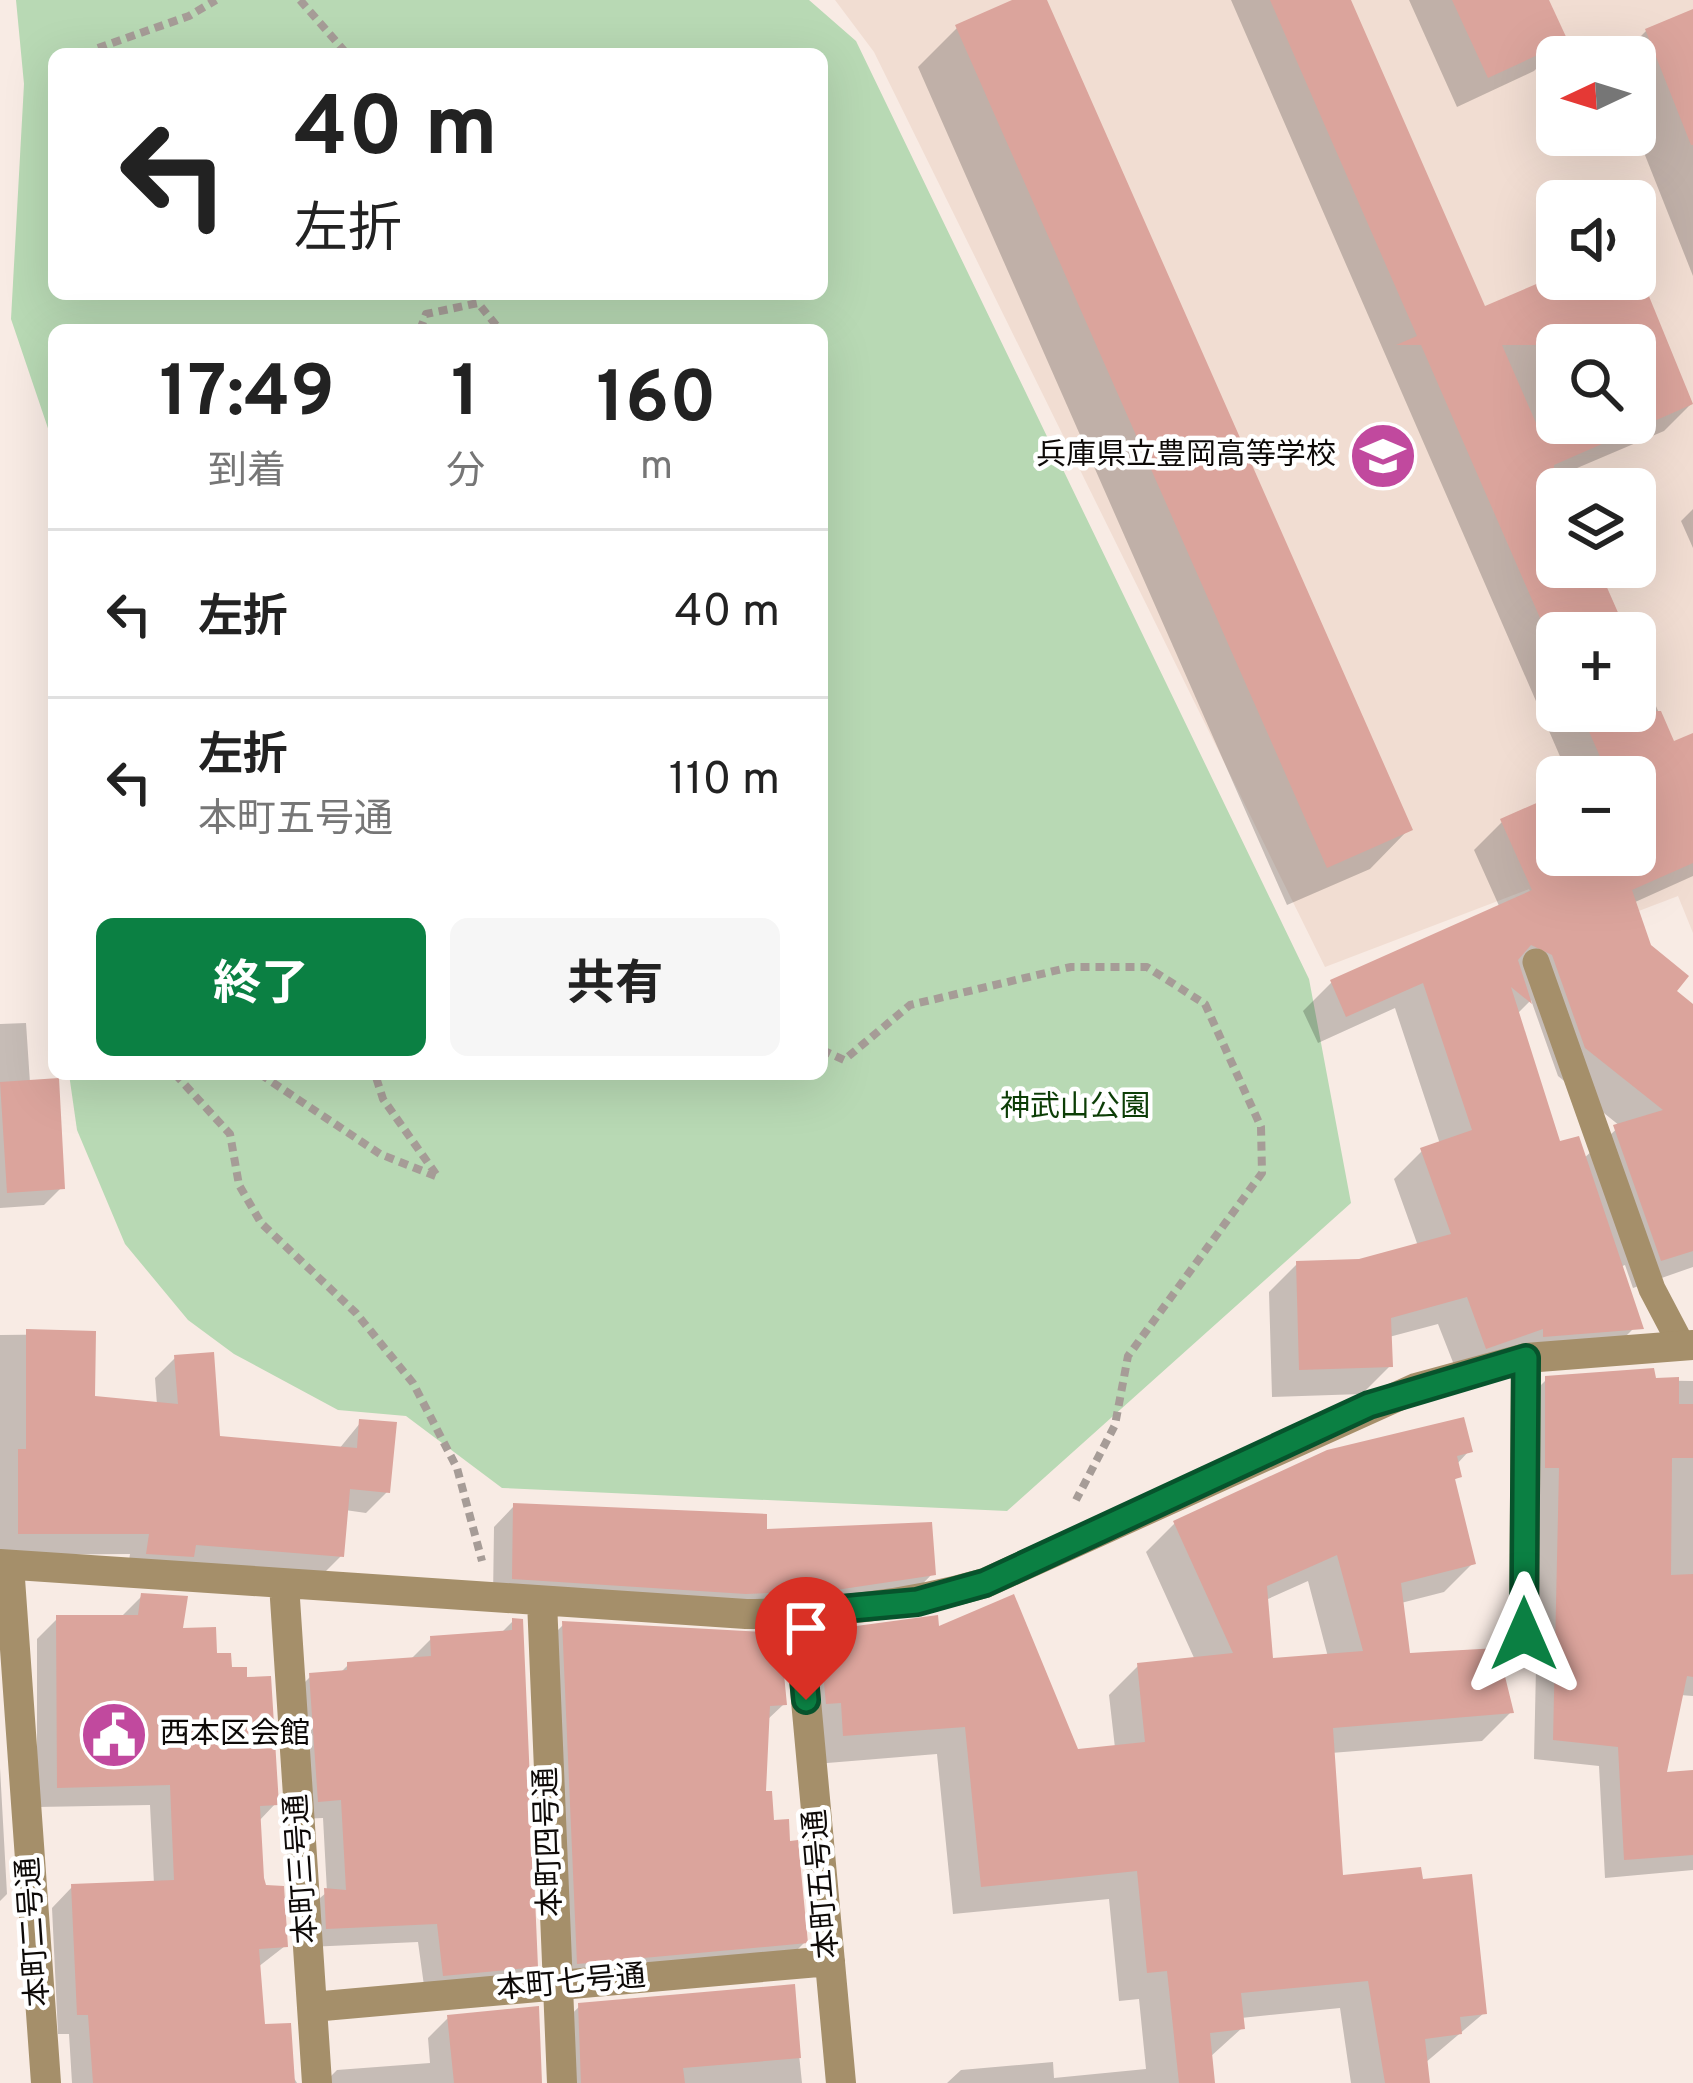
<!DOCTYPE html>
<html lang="ja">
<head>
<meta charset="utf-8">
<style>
  :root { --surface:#fff; --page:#f6f6f6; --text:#222; --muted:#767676; --line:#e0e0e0; --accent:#0b8043 }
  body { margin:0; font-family:Overpass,"Noto Sans JP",sans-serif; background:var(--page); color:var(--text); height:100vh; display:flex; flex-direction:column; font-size:45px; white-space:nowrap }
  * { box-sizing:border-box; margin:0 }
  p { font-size:39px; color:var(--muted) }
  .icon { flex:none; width:66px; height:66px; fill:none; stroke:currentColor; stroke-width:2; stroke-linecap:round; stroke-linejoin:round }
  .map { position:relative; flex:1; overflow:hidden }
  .details { position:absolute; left:48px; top:324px; width:780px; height:756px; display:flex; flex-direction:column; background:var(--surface); border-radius:18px; box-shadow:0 12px 48px #0002 }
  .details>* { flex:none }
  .banner { position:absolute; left:48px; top:48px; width:780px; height:252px; border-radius:18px; box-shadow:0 12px 48px #0002; background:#fff; color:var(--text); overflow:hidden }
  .needle { width:78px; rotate:266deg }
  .tools { position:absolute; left:1536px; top:36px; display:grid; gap:24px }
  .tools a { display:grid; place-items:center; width:120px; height:120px; border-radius:18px; background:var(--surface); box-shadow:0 12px 48px #0002; font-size:60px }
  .pin { position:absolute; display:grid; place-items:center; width:102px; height:102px; color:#fff; margin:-123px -51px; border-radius:50% 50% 50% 0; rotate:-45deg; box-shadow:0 0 12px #0007 }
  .pin .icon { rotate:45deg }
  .me { position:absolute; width:132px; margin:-66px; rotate:0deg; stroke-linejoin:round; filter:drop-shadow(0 0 9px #0008) }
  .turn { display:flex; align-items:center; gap:42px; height:252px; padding:0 48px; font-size:54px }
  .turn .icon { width:156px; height:156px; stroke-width:2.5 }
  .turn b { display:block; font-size:84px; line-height:102px }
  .eta { display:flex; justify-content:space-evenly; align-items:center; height:204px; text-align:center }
  .eta b { font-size:72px; font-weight:700; line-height:84px }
  .button { display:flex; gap:24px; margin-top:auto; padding:24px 48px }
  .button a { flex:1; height:138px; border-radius:18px; background:var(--accent); color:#fff; font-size:48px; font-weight:700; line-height:138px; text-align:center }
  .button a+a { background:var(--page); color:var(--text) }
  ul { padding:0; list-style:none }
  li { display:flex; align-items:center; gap:36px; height:168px; padding:0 48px; border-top:3px solid var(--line) }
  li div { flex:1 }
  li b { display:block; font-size:45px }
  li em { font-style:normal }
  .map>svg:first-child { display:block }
</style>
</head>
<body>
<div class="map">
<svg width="1693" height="2083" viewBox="0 0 1693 2083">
  <rect width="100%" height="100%" fill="#f8ebe4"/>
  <path fill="#f1ddd2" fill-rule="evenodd" d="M835 0H1693V933L1678 896 1552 944 1529 889 1325 967 874 52ZM1557 57H1635V135H1557ZM1557 201H1635V279H1557ZM1557 345H1635V423H1557ZM1557 489H1635V567H1557ZM1557 633H1635V711H1557ZM1557 777H1635V855H1557Z"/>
  <path fill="#b8d9b4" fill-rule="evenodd" d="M16 0H809L856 41 1309 979 1351 1203 1007 1511 502 1488 406 1416 338 1410 234 1354 188 1320 125 1244 77 1130 69 1074H822V330H54V446L11 319 24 84ZM54 54H822V294H54Z"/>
  <path fill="#0003" fill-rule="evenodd" d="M1019 0H1044L1409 829 1370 869 1287 905 918 67 957 28Z
    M1231 0H1348L1483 310 1557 278 1635 279V269L1692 403 1664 431 1556 477 1561 489 1557 567H1595L1624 633H1557V711H1635V658L1673 745 1693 736V876L1633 903 1648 947 1673 991 1693 1007V1267L1633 1288 1625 1265 1620 1267 1639 1323 1611 1351 1458 1375 1438 1324 1389 1337 1390 1366 1362 1394 1272 1397 1269 1292 1297 1264 1360 1262 1418 1246 1394 1179 1422 1151 1440 1144 1395 1008 1318 1043 1303 1011 1331 983 1500 908 1474 850 1502 822 1557 797V855H1635V777H1569ZM1557 345H1635V423H1557ZM1531 1000 1558 1076 1620 1126 1583 1159 1558 1145 1516 1015Z
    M1409 0H1545L1564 41 1534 71 1457 107Z
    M1693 12V276L1635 130V57H1620L1646 31Z
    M1693 509V548L1681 521Z
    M26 1023 30 1083 62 1187 44 1205 0 1208V1024Z
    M93 1334 92 1399 157 1405 155 1378 176 1357 217 1438 339 1449 361 1422 387 1492 366 1513 345 1510 341 1556 320 1577 127 1574 130 1554 0 1555V1335Z
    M1547 1379 1693 1381V1696L1680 1695 1664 1775 1693 1773V1870L1605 1878 1599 1766 1534 1759 1540 1486 1527 1399Z
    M1469 1451 1456 1465 1459 1476 1452 1482 1473 1563 1444 1592 1401 1603 1407 1656 1511 1712 1482 1741 1331 1753 1340 1878 1484 2013 1425 2063 1427 2083H1351L1340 2008 1241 2018 1242 2028 1210 2057 1212 2083H947L961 2070 1053 2062 1054 2078 1146 2069 1139 1999 1119 2001 1109 1899 953 1914 937 1754 815 1764 792 1663 821 1634 936 1630 1076 1752 1115 1748 1109 1695 1138 1666 1195 1660 1146 1552 1175 1523ZM1308 1581 1328 1657 1271 1662 1259 1603Z
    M514 1506 763 1532 932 1574 912 1595 842 1606 493 1598 494 1527Z
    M142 1596 230 1670 276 1803 258 1822 261 1878 285 1946 258 1967 262 2027 297 2083H72L69 2034H58L52 1908 72 1887 154 1884 150 1805 37 1807V1639L58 1618H120Z
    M513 1621 535 1966 516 1985 425 1993 418 1942 308 1947 306 1910 327 1892 323 1818 300 1819 292 1695 311 1676 339 1674 348 1665 412 1658 431 1639 500 1634Z
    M564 1624 784 1704 766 1721 763 1795 805 1942 786 1961 559 1981 545 1643Z
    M0 1768 7 1894 0 1901Z
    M792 1987 802 2083H561L559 2026 580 2006Z
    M448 2018 540 2083H324L337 2070 430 2063 428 2038Z"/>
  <path fill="#dba49c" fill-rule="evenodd" d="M1012 0H1047L1413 830 1327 868 955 25Z
    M1270 0H1351L1485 306 1548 279H1635V262L1693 404 1554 465 1557 567H1598L1627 633H1557V657L1421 345H1396L1417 336ZM1502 345H1635V423H1536Z
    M1452 0H1549L1568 41 1488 78Z
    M1693 9V145H1691L1645 29Z
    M1580 711H1661L1674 741 1693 733V863L1632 890 1651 945 1689 976 1677 991 1693 1004V1251L1661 1261 1613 1125 1663 1110 1585 1048 1552 955 1531 945 1518 960 1532 1004 1511 987 1560 1141 1579 1136 1644 1329 1543 1337V1329L1486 1349 1467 1297 1391 1318 1393 1367 1299 1370 1296 1261 1359 1259 1451 1234 1420 1148 1472 1130 1423 983 1346 1017 1330 980 1532 890 1500 819 1557 794V855H1635V777H1609Z
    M59 1078 65 1189 7 1193 0 1082Z
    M26 1329 96 1331 95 1396 178 1404 174 1355 214 1352 220 1436 357 1448 359 1419 397 1422 390 1493 350 1489 344 1557 196 1545 194 1557 146 1554 149 1534H18V1449H26Z
    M1654 1368 1656 1378 1679 1377V1404H1693V1458H1672L1671 1575 1693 1574V1677L1687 1676 1667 1772 1693 1770V1855L1624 1860 1618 1747 1553 1740 1559 1468H1545V1376Z
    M1464 1417 1473 1452 1457 1456 1462 1477 1455 1479 1476 1564 1401 1583 1410 1653 1498 1648 1514 1713 1333 1728 1343 1875 1421 1867 1423 1879 1472 1874 1487 2014 1460 2017 1462 2034 1425 2039 1430 2083H1385L1368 1981 1241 1993 1245 2029 1210 2033 1215 2083H1179L1167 1971 1147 1973 1137 1871 981 1887 965 1727 843 1736 841 1703 826 1704 819 1631 938 1615 939 1626 1014 1594 1078 1749 1145 1742 1137 1663 1233 1653 1173 1521 1327 1450ZM1337 1555 1363 1651 1273 1658 1267 1586Z
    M513 1503 767 1514V1529L932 1522 936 1575 836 1590 746 1594 512 1579Z
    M141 1593 188 1596 183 1628 216 1627 217 1653H231L232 1667H247V1677L271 1676 279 1805 260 1806 264 1878 266 1885 284 1886 288 1947 259 1949 265 2024 291 2023 295 2083H93L88 2015H77L71 1884 174 1880 170 1785 57 1788 56 1615H138Z
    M512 1618 523 1619 538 1967 443 1976 437 1924 326 1929 324 1888 346 1890 341 1800 318 1802 309 1673 347 1670V1662L431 1656 430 1636 512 1630Z
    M562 1621 780 1633 787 1705 770 1706 766 1791H772L774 1820 789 1819 790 1841 798 1840 808 1943 577 1964Z
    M795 1984 801 2058 683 2068 685 2083H581L578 2003Z
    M539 2006 542 2083H454L447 2015Z"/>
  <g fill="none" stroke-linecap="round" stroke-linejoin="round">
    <path stroke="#a69c97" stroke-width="8" stroke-dasharray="9 6" stroke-linecap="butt" d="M300 0 347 54
      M98 48 189 16 216 0
      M420 330 426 314 478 303 500 330
      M822 1050 844 1060 910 1005 1071 967H1147L1205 1004 1261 1127 1262 1173 1128 1356 1115 1425 1076 1500
      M175 1074 230 1134 239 1185 261 1223 356 1313 413 1383 457 1468 482 1561
      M260 1074 380 1154 438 1177 383 1099 375 1074"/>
    <path stroke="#a58f6a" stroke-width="27" d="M1536 962 1652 1289 1682 1346"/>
    <path stroke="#a58f6a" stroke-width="30" d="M0 1564 746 1614C830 1613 905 1606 985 1583L1416 1388 1526 1358 1693 1345
      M9 1565 46 2083
      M284 1584 317 2083
      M542 1601 562 2083
      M798 1613 841 2083
      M1524 1634 1526 1358
      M312 2007 830 1961"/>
  </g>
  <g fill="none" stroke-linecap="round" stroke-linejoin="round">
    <g stroke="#07532c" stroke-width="30">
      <path id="route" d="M806 1700 798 1613 917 1602 985 1583 1369 1405 1526 1358 1524 1634"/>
    </g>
    <use href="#route" stroke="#0b8043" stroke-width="21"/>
  </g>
  <defs>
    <g id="school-disc" transform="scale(3.45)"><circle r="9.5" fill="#c1499e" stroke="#fff"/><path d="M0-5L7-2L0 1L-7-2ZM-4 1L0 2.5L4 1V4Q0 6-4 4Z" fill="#fff"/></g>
    <g id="civic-disc" transform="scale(3.45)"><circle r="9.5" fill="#c1499e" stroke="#fff"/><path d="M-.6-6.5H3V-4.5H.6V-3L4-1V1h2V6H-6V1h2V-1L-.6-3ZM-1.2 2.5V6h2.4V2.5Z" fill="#fff"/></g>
  </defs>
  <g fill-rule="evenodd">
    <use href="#school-disc" x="1383" y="456"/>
    <use href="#civic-disc" x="114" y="1735"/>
  </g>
  <g text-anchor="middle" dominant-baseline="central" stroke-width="9" stroke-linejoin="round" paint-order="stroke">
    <g font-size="30" fill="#0e0a08" stroke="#fff" text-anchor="end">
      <text x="1336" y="456">兵庫県立豊岡高等学校</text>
      <text x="160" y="1735" text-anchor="start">西本区会館</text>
    </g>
    <g font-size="30" fill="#0c3d06" stroke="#fff">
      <text x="1075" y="1108">神武山公園</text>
    </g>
    <g font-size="30" fill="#0e0a08" stroke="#fff">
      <text transform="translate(550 1842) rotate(-92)">本町四号通</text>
      <text transform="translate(303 1869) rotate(-94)">本町三号通</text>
      <text transform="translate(823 1884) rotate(-95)">本町五号通</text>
      <text transform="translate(35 1932) rotate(-94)">本町二号通</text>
      <text transform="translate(571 1984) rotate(-5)">本町七号通</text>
    </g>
  </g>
</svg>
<div class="tools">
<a><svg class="needle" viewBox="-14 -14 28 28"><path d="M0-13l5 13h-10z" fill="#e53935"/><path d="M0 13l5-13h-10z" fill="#767676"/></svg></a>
<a><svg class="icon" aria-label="sound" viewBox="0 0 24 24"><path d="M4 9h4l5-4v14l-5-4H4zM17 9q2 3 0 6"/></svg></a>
<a><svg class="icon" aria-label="search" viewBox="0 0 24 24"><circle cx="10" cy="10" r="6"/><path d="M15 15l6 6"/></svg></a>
<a><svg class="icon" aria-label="layers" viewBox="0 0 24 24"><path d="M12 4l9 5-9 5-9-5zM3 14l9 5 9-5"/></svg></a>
<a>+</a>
<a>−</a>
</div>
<div class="pin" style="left:806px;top:1700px;background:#d93025"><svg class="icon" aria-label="arrive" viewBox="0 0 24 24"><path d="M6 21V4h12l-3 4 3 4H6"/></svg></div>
<svg class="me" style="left:1524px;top:1634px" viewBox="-20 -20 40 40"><path d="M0-17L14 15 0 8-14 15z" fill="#0b8043" stroke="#fff" stroke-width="4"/></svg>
<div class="banner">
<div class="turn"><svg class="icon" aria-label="left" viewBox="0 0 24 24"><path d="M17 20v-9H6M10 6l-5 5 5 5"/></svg><div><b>40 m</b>左折</div></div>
</div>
<section class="details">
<div class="eta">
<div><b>17:49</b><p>到着</p></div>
<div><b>1</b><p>分</p></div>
<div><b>160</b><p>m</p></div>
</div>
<ul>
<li><svg class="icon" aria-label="left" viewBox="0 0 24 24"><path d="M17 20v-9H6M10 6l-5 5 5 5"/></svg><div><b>左折</b></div><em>40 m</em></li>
<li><svg class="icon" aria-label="left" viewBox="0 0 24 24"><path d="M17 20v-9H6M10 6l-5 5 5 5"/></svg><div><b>左折</b><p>本町五号通</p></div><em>110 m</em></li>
</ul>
<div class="button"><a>終了</a><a>共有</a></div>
</section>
</div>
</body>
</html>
